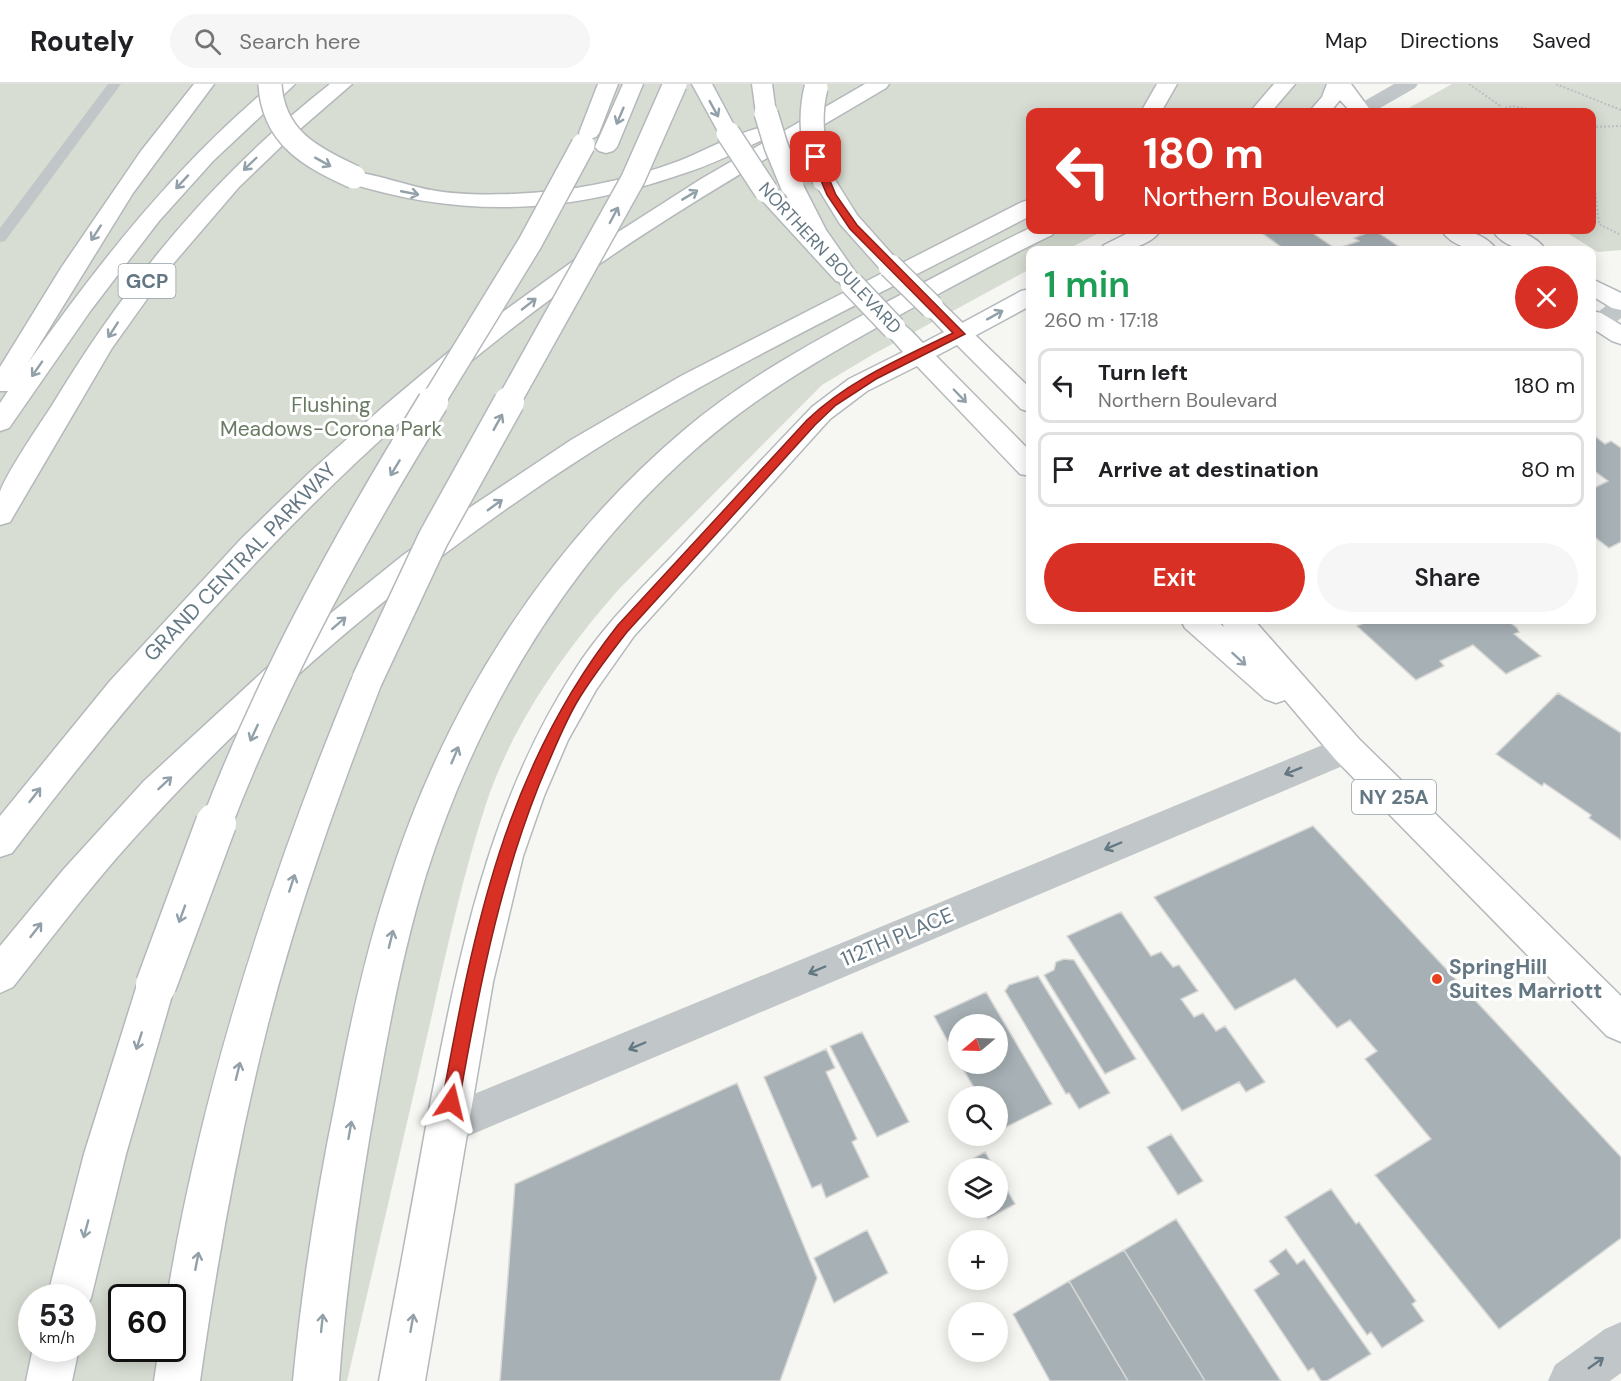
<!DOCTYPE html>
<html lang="en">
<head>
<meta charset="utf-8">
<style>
  :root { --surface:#fff; --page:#f6f6f6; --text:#202124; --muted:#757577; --line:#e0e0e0; --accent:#d93025 }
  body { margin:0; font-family:"DM Sans",sans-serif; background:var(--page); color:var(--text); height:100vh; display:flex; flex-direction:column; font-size:22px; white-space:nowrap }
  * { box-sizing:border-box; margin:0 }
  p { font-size:20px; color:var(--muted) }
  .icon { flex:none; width:33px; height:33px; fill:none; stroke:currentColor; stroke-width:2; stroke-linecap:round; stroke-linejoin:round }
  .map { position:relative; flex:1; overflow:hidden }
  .sheet { position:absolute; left:1026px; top:162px; width:570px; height:378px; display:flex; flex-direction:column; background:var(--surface); border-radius:12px; box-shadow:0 3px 15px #0003 }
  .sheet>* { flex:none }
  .guide { position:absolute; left:1026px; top:24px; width:570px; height:126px; border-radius:12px; box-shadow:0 3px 15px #0003; background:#d93025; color:#fff; overflow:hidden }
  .needle { width:39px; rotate:251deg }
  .fabs { position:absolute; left:948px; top:930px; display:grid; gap:12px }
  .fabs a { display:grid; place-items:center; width:60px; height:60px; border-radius:50%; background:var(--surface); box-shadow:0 3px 15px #0003; font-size:30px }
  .speed { position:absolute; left:18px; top:1200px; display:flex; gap:12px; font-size:30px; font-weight:700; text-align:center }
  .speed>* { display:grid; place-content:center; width:78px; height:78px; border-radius:50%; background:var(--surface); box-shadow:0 3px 15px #0003; line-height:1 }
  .speed small { font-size:15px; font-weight:400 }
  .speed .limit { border:3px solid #111; border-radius:9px; background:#fff; color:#111 }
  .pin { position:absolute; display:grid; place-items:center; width:51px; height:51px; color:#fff; margin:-26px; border-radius:12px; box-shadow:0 3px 9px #0006 }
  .me { position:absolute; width:66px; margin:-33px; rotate:10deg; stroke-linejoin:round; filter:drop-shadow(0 0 4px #0008) }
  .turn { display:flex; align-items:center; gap:21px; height:126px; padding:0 18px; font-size:27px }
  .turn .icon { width:78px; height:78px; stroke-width:2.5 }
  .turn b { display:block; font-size:42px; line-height:51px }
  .round { display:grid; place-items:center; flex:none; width:63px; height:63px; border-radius:32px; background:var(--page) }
  .summary { display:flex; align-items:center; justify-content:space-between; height:102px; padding:0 18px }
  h1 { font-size:36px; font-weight:600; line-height:45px; color:#1e9e55 }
  .action { display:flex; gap:12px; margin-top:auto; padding:12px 18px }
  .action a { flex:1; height:69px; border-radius:36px; background:var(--accent); color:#fff; font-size:24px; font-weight:600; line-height:69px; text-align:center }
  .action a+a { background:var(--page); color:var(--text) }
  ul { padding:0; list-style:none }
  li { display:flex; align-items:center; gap:18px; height:75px; margin:0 12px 9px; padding:0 6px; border:3px solid var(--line); border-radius:12px }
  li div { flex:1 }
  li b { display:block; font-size:22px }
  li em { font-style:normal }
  header { display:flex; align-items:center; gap:36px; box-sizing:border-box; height:84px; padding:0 30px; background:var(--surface); border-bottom:2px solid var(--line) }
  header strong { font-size:28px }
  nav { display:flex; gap:33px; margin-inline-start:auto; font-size:21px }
  .search { width:420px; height:54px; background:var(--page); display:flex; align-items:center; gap:15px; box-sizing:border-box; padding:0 21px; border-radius:33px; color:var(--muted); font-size:22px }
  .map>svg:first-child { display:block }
</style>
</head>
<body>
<header>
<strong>Routely</strong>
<div class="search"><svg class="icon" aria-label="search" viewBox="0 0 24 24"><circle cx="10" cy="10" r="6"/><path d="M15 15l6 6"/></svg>Search here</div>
<nav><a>Map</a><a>Directions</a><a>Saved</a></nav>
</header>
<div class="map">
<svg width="1621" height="1297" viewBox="0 0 1621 1297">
  <rect width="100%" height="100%" fill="#f6f6f2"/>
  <path fill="#d7ddd3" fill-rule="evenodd" d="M0 0H1352L1322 16 1309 28H1030V146H1105L1066 166H1030V185L872 271 822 301 619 505C564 568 513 639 486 720 459 803 442 889 422 974 397 1082 372 1189 347 1297H0ZM32 1214H82V1264H32ZM122 1214H172V1264H122Z
    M1452 0H1621V166L1598 168 1562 146H1592V28H1411L1407 25Z"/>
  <path fill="#a7b1b5" stroke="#d7d7d5" stroke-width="1.5" d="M1258 146H1308L1336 165 1359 157 1354 154 1374 146 1404 166H1279L1284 165Z
    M1592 350 1605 360 1611 357 1621 364V458L1609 464 1592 451V405L1608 397 1592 385Z
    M1370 536H1507L1517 544 1519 548 1514 550 1541 572 1506 590 1473 561 1440 577 1444 582 1416 596 1357 542Z
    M1558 609 1621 649V756L1589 734 1591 731 1544 699 1542 702 1496 670Z
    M1313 742 1621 1073V1154L1499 1245 1375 1091 1431 1055 1365 975 1377 967 1350 936 1337 944 1295 895 1235 926 1154 813Z
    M1121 828 1151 872 1161 868 1173 883 1179 881 1198 907 1181 915 1194 933 1203 929 1216 947 1225 942 1265 998 1246 1008 1239 998 1182 1027 1067 852Z
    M1064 875 1074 876 1136 975 1105 990 1044 891 1054 886 1056 878Z
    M1038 892 1110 1009 1079 1025 1069 1009 1066 1010 1005 907 1009 901Z
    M986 908 1052 1020 998 1047V1012H979L960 980H998V940H958V976L934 932Z
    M862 948 909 1038 877 1053 830 962Z
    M826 965 835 984 826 988 857 1055 852 1058 869 1093 826 1114 821 1100 812 1104 764 993Z
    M737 999 817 1194 780 1297H500L515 1100Z
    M1171 1050 1203 1097 1178 1111 1147 1063Z
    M985 1068 994 1084 958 1085V1083Z
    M998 1090 1015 1120 988 1135 981 1124H998Z
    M1331 1105 1356 1140 1359 1138 1416 1217 1412 1220 1424 1237 1382 1264 1371 1248 1367 1251 1285 1133Z
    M1176 1135 1281 1297H1205L1124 1166Z
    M867 1146 888 1189 834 1219 814 1174Z
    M1286 1165 1297 1180 1304 1175 1371 1270 1327 1297H1321L1313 1284 1308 1287 1254 1206 1279 1190 1269 1177Z
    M1124 1166 1205 1297H1128L1069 1197Z
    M1069 1197 1128 1297H1050L1013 1230Z"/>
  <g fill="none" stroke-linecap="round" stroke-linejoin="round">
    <g stroke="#b3b9bd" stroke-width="3">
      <path id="secondary" d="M1134 146H1161C1149 164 1120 168 1100 166L1104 161Z
        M1441 146C1460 144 1484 148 1497 166 1477 168 1453 164 1441 146Z
        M1492 146C1511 144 1533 148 1546 166 1526 168 1504 164 1492 146Z
        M1592 195 1621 209V226L1612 224 1592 212Z
        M1030 205V222L969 255 960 258 951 255 948 250 951 245 1021 207Z
        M1592 227 1601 229 1621 241V260L1612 257 1592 244Z"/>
    </g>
    <g stroke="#b4b9bc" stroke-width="3">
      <path id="primary" d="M692 0H712L738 49 735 53 728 55 721 53Z
        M824 89 832 91 857 131 898 177 902 182 898 187 890 189 882 187 840 140 813 96 816 91Z
        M766 100 774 102 852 187 856 192 852 197 844 199 836 197 758 112 755 107 758 102Z
        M932 216 941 218 1030 304V328L1021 325 957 261 936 272 1030 367V392L1020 390 917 282 867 307 830 335 634 552 596 606 568 656 544 712 523 772 493 898 425 1297H379C396 1207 413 1116 429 1026 458 875 488 721 573 589 601 544 640 506 676 468 721 419 766 371 812 323L849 295 903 268 882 244 885 239C903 234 911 247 923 259L944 248 920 223 923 218Z
        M1181 536H1216L1224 543 1221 536H1254L1359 655 1621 912V958L1607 952 1335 675 1285 616 1276 619 1265 615 1185 544Z"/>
    </g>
    <g stroke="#b4b8bb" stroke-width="3">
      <path id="highway" d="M194 0H214L133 109 28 279C101 176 175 82 273 0H295L213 77 159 137 91 226 9 344 0 347V319L8 307H0V283L61 184 141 67Z
        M330 0H352L292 52 239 103 167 187 112 264 10 438 0 441C0 431 0 419 0 409 2 396 41 338 51 323 127 197 214 91 330 0Z
        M598 0H618L599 49 596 53 589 55 582 53 579 49Z
        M623 0H643L617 63 613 67 606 69 599 67 595 63Z
        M752 0H772L776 29 773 33 766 35 759 33 756 29Z
        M865 0H889L886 4C773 71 658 135 552 214 341 370 171 560 12 769L0 773V732L110 597 241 455 310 388 383 323 457 261 576 175 701 95Z
        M1157 0H1177L1161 28H1141Z
        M1274 0H1295L1271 28H1250Z
        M1327 0H1351L1371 27 1351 28 1340 16 1330 28H1309L1322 13Z
        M759 44 766 46 769 50 766 54C739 67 711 81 682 90 566 130 463 135 346 98L343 93 346 88C361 85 411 103 431 106 457 111 486 111 513 110 569 108 626 97 679 77 705 67 731 51 759 44Z
        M792 94 800 96 803 101 826 146 863 199 1022 118 1030 116V132C883 209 731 279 591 368 430 471 278 597 149 738 100 790 57 847 13 903L0 909V862L63 786 144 697 295 558 402 472 457 432 571 356 681 292 849 206 844 205 804 146 781 101 784 96Z
        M1030 144 1055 146 1052 151C1002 175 953 202 905 228 843 262 782 296 727 339 582 453 481 617 426 791 404 863 390 936 377 1010 360 1105 346 1201 339 1297H293C302 1202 317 1108 336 1015 350 940 366 866 390 794 445 622 545 464 683 347 745 294 817 256 887 218 935 193 982 167 1030 144Z
        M367 583 378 587 383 596C339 709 298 823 268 940 238 1058 217 1177 200 1297H154L159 1264H172V1214H167C202 1001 269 795 351 596L356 587Z
        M156 883 169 888 175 901 126 1070 91 1214 82 1231V1214H47L84 1070 137 901 143 888Z
        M33 1264H79L72 1297H26Z"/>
    </g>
    <path stroke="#bdbfc1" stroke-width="2" stroke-dasharray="2 2" stroke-linecap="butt" d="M1469 0 1502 23
      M1556 0 1621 26
      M1494 28 1512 22 1543 28
      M1592 43 1621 42
      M1592 102 1595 106 1599 140 1621 151"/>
    <path fill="#c1c6c8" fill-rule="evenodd" d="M108 0H121L5 157 0 158V144Z"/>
    <path fill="#c1c6c8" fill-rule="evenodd" d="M1394 0H1418L1415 4 1373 28 1351 27 1354 23Z
      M1621 215V234C1611 242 1605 248 1592 245V233L1612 217Z
      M1347 651 1359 655 1364 665 1359 675 447 1061 433 1055 427 1041 433 1027Z
      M1621 1238V1289L1610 1297H1548L1555 1281 1605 1245Z"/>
    <use href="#secondary" fill="#fff" fill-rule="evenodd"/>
    <use href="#primary" fill="#fff" fill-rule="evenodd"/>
    <use href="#highway" fill="#fff" fill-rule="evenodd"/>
    <g stroke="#b4b9bc" stroke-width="26" stroke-linecap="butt">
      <path id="primary-bridge" d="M816 4C808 36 813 65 824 96
        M728 49 766 107
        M890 182 932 223
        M852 200 894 244"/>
    </g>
    <g stroke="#b4b8bb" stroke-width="26" stroke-linecap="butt">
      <path id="highway-bridge-far2" d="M270 0C273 53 310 73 354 93
        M766 29 776 62 792 101
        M432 319 530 159 583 61
        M508 319 633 95 675 0"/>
    </g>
    <g stroke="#b4b8bb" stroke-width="33" stroke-linecap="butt">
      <path id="highway-bridge-far1" d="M367 596 433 455 509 318
        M216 741C273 592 350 453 433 318"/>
    </g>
    <g stroke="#b4b8bb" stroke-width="43" stroke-linecap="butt">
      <path id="highway-bridge" d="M156 901 216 739"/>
    </g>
    <use href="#primary-bridge" stroke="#fff" stroke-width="23"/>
    <use href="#highway-bridge-far2" stroke="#fff" stroke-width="23"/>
    <use href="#highway-bridge-far1" stroke="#fff" stroke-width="30"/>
    <use href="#highway-bridge" stroke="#fff" stroke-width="40"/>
  </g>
  <defs><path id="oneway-shaft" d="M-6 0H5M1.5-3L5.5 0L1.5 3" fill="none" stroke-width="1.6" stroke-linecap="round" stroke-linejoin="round" transform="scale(1.5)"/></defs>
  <g stroke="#92a0a9">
    <use href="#oneway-shaft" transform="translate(714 25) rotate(61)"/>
    <use href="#oneway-shaft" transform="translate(620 32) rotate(113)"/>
    <use href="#oneway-shaft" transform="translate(323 78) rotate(29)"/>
    <use href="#oneway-shaft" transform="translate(250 80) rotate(136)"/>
    <use href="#oneway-shaft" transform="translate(182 98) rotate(133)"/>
    <use href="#oneway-shaft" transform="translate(410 109) rotate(11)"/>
    <use href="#oneway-shaft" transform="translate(690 111) rotate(-31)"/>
    <use href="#oneway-shaft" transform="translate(614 131) rotate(-62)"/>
    <use href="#oneway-shaft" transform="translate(96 149) rotate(123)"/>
    <use href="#oneway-shaft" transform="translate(529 220) rotate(-38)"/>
    <use href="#oneway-shaft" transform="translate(995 231) rotate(-29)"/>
    <use href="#oneway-shaft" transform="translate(113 246) rotate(123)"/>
    <use href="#oneway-shaft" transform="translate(37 285) rotate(125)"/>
    <use href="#oneway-shaft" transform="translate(960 312) rotate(46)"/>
    <use href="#oneway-shaft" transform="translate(498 338) rotate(-61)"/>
    <use href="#oneway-shaft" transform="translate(395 384) rotate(121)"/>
    <use href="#oneway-shaft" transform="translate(495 421) rotate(-36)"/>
    <use href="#oneway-shaft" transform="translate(339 539) rotate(-41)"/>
    <use href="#oneway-shaft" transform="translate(1239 575) rotate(42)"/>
    <use href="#oneway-shaft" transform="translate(254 649) rotate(115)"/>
    <use href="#oneway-shaft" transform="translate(455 671) rotate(-67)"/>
    <use href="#oneway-shaft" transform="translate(165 699) rotate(-43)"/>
    <use href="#oneway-shaft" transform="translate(35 711) rotate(-52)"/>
    <use href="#oneway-shaft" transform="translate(292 799) rotate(-72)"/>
    <use href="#oneway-shaft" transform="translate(182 830) rotate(110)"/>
    <use href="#oneway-shaft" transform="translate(36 846) rotate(-52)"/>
    <use href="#oneway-shaft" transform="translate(391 855) rotate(-76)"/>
    <use href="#oneway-shaft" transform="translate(139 957) rotate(108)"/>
    <use href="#oneway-shaft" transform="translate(238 987) rotate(-76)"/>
    <use href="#oneway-shaft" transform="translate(350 1046) rotate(-80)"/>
    <use href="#oneway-shaft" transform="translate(86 1145) rotate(105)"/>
    <use href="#oneway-shaft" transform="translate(197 1177) rotate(-79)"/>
    <use href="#oneway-shaft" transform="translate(322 1239) rotate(-84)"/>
    <use href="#oneway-shaft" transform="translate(412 1239) rotate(-80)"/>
  </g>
  <g stroke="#647884">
    <use href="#oneway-shaft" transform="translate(1293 687) rotate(158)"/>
    <use href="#oneway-shaft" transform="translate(1113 762) rotate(157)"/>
    <use href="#oneway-shaft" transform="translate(817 886) rotate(157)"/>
    <use href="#oneway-shaft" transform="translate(637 962) rotate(157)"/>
    <use href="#oneway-shaft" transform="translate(1596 1279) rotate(-35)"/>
  </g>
  <path fill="#d93025" stroke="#8d1f18" stroke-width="1.5" d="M813 71 820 73 836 111 857 141 965 250 876 295 836 321 815 341 627 548C609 571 592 593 577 618 562 644 551 673 539 701 498 804 478 910 459 1018L457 1024 451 1027 445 1024 442 1018C474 844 505 684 618 541L807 336C849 296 902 274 953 249L850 145 827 111 811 73Z"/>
  <circle fill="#e8411f" stroke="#fff" stroke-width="2" cx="1437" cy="895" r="6"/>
  <g text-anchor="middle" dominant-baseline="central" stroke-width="6" stroke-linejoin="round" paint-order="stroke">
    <g font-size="18" fill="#647884" stroke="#fff">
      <text transform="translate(830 174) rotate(47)">NORTHERN BOULEVARD</text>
    </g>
    <g fill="#fff" stroke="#92a0a9" stroke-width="1.5">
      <rect x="118.5" y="180" width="57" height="34" rx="4.5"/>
      <rect x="1352" y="696" width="84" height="34" rx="4.5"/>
    </g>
    <g font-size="20" font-weight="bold" fill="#647884">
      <text x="147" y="197">GCP</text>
      <text x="1394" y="713">NY 25A</text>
    </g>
    <g font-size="21" fill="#697b63" stroke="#fff">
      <text x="331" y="321">Flushing<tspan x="331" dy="24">Meadows-Corona Park</tspan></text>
    </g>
    <g font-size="21" fill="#647884" stroke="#fff">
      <text transform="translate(240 478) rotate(-46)">GRAND CENTRAL PARKWAY</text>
      <text transform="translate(897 853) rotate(-23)">112TH PLACE</text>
    </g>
    <g font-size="21" font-weight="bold" fill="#647884" stroke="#fff" text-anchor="start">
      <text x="1449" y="883">SpringHill<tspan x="1449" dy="24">Suites Marriott</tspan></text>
    </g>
  </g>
</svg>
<div class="fabs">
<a><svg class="needle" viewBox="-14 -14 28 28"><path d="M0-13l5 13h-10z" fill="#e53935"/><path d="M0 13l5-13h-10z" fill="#757577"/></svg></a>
<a><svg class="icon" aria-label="search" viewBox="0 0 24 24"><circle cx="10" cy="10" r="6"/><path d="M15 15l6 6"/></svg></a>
<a><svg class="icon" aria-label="layers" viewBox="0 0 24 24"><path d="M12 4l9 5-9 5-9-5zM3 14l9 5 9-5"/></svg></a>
<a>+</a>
<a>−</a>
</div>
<div class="speed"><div>53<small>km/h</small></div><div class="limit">60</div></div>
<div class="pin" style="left:816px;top:73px;background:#d93025"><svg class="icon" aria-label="arrive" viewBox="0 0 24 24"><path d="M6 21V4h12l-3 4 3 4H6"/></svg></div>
<svg class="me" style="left:451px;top:1018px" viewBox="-20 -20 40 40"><path d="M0-17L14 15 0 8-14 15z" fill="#d93025" stroke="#fff" stroke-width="4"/></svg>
<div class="guide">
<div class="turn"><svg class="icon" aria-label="left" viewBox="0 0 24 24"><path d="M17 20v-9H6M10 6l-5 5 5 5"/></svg><div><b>180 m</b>Northern Boulevard</div></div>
</div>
<section class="sheet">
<div class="summary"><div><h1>1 min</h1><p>260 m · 17:18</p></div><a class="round" style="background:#d93025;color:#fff"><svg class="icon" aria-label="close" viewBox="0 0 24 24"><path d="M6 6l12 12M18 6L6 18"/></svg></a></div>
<ul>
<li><svg class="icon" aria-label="left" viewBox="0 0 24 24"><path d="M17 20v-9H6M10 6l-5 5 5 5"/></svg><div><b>Turn left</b><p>Northern Boulevard</p></div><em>180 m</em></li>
<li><svg class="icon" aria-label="arrive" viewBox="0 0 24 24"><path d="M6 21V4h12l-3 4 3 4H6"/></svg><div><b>Arrive at destination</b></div><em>80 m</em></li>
</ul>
<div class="action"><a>Exit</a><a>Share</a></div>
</section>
</div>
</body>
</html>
